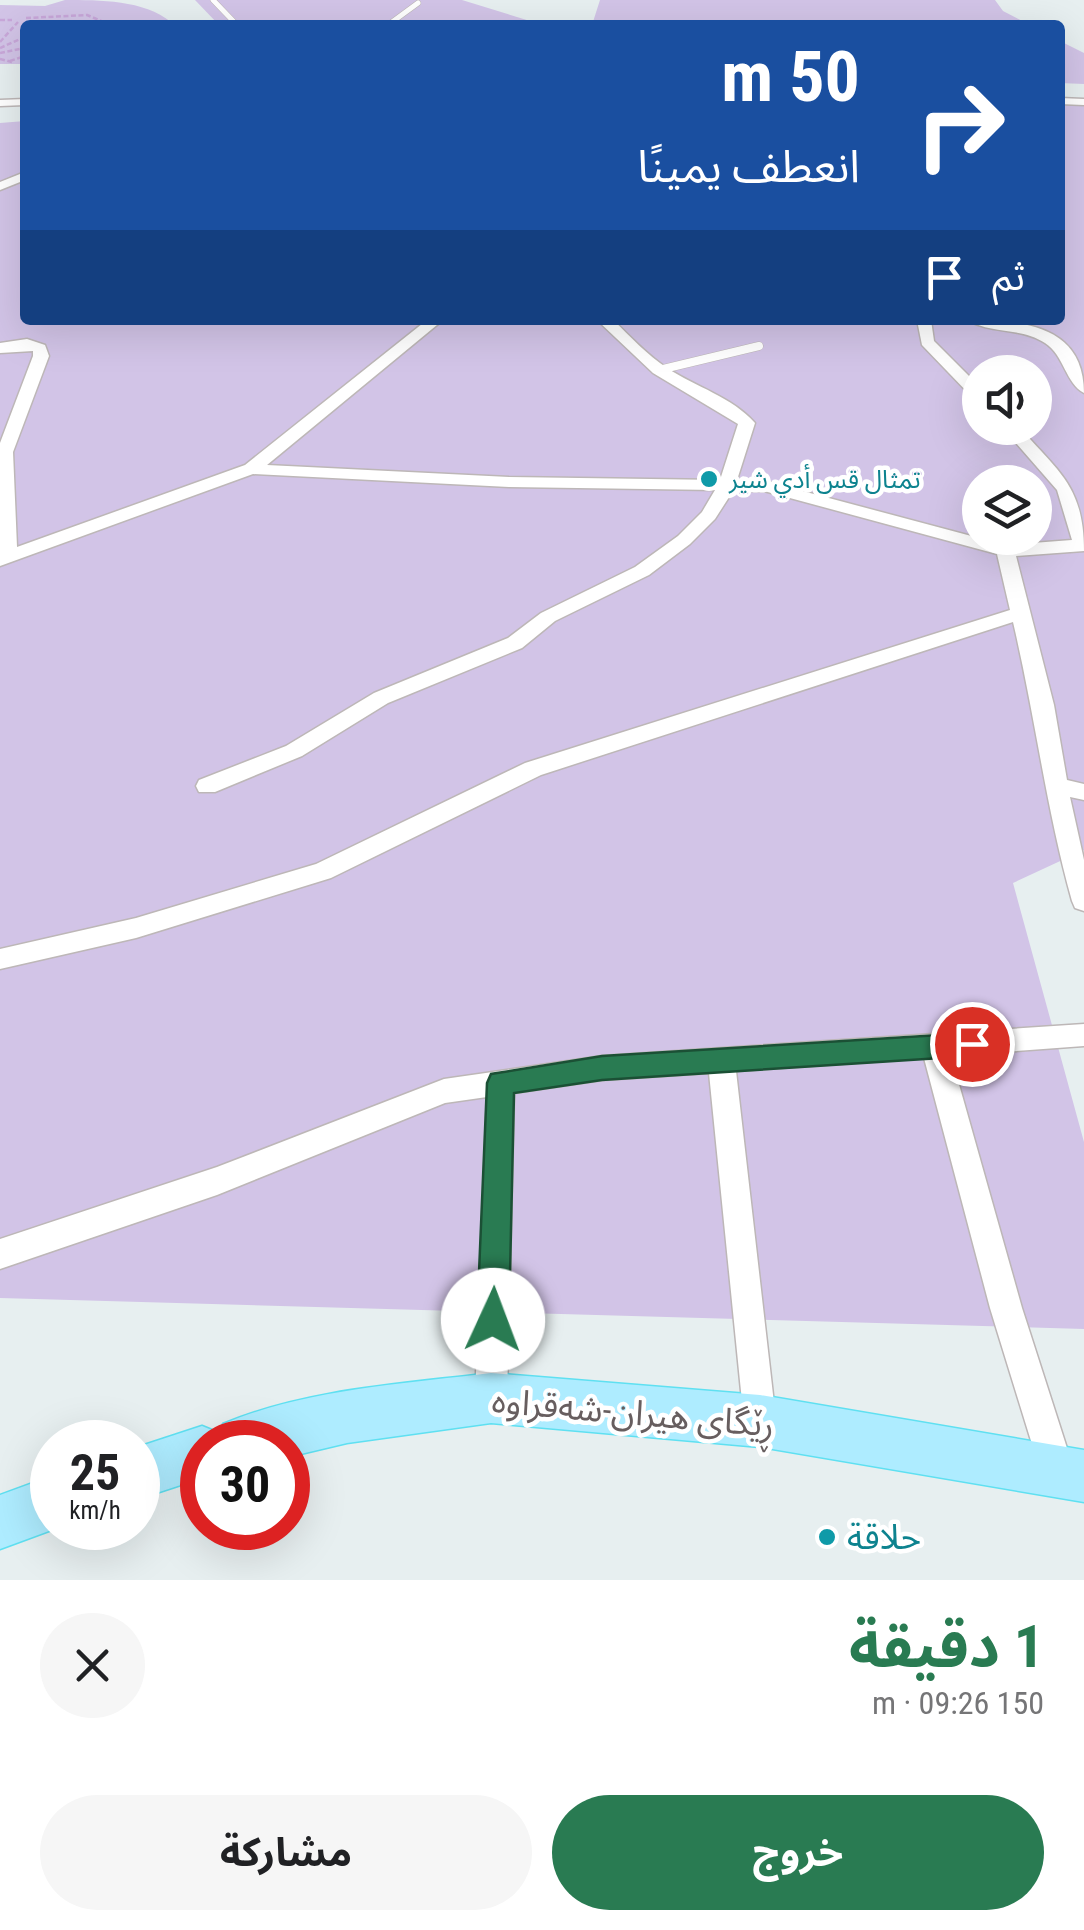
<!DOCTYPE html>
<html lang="ar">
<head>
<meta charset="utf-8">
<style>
  :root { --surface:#fff; --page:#f6f6f6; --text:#202124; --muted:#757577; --accent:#297b52 }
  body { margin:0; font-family:"Roboto Condensed","Noto Sans Arabic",sans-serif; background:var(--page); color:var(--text); direction:rtl; height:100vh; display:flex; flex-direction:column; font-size:38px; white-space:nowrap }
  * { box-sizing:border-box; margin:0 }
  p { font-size:32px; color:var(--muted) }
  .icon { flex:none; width:55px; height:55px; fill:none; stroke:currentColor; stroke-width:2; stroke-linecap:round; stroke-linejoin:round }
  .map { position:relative; height:1580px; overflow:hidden; direction:ltr }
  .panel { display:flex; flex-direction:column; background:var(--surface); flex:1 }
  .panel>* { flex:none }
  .top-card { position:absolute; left:20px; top:20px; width:1045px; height:305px; border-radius:10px; box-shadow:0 10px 40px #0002; direction:rtl; background:#1a4fa0; color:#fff; overflow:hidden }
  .controls { position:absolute; left:962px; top:355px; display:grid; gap:20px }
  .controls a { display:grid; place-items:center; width:90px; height:90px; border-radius:50%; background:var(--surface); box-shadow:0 10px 40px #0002; font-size:50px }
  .speed { position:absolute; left:30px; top:1420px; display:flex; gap:20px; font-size:50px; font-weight:700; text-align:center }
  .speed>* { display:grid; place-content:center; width:130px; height:130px; border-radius:50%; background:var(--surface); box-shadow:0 10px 40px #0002; line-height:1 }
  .speed small { font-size:25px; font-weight:400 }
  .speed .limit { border:15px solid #d22; background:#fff; color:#111 }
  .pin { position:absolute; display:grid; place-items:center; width:85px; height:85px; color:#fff; margin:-42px; border:5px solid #fff; border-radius:50%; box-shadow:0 2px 10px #0007 }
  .me { position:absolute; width:110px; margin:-55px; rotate:2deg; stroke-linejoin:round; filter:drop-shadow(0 0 8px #0008) }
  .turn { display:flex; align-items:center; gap:35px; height:210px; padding:0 40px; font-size:45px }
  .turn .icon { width:130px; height:130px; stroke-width:2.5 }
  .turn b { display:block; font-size:70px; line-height:85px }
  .then { display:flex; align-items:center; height:95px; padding:0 40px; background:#0003; gap:20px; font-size:38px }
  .round { display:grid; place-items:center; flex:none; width:105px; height:105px; border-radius:52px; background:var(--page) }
  .headline { display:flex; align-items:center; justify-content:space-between; height:170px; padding:0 40px }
  h1 { font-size:60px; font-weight:700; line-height:75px; color:var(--accent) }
  .cta { display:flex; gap:20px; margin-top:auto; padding:20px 40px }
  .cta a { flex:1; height:115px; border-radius:60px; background:var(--accent); color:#fff; font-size:40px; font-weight:700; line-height:115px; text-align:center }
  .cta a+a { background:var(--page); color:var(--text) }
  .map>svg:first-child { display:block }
</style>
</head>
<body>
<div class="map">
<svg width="1084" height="1580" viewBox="0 0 1084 1580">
  <rect width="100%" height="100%" fill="#e7eff0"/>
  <path fill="#d2c4e7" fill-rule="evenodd" d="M65 0C100 0 144 0 171 22L160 25H25V70L24 64H0V5L45 6Z
    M195 0H462L543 25H219Z
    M600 0H995L1003 11 1030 25H592Z
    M1060 41 1084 53V84L1060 83Z
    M1060 104H1084V850L1013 883 1084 1142V1329L0 1298V123L25 121V320H1060ZM980 372H1035V428H980ZM980 482H1035V538H980Z"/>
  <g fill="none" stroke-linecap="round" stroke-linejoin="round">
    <g stroke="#bdb7b7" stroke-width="6">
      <path id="service-far1" d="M213 0 237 25
        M388 25 418 3"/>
    </g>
    <g stroke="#bdb7b7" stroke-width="9">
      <path id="service" d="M659 370 759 346"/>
    </g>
    <g stroke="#bdb7b7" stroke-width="3">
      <path id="minor" d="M1060 98 1084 99V105L1060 104Z
        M25 99V105L0 106V100Z
        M25 172V180L0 190V182Z
        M427 320H443L267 465 509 477 720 480 738 424 653 373 597 320H613C630 336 647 355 667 368 696 387 732 397 755 423L737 480 765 481 1005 545 1072 540 1057 490 1003 428H1020C1059 472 1084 487 1084 551L1016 556 1054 705 1067 780 1084 784V800L1070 797 1084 860V911L1075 908 1072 901C1046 809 1035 715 1013 622L541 775 331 878 136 938 0 969V949L136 918 316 864 525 763 1010 610 997 554 764 491H733L715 519 690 544 649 575 555 621 522 648 388 703 302 756 215 792H199L196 786 199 780 286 746 374 693 508 638 541 613 635 567 678 536 702 512 715 490 509 487 253 474 0 566V443L33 356V351L0 353V343L27 339 45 345 49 356 13 452 17 547 245 465Z
        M917 320H931L934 341 980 387V401L974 399 922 345Z
        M968 320C1021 320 1084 325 1084 393 1066 384 1064 355 1045 343 1021 327 989 334 968 320Z
        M1084 1024V1046L951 1056 1022 1308 1074 1470 1069 1482 1057 1487 1045 1482 1040 1470 990 1308 924 1058 736 1071 776 1421 772 1433 760 1437 748 1433 744 1421 709 1073 602 1080 514 1093 507 1398 502 1409 491 1414 480 1409 475 1398 487 1097 445 1103 217 1195 0 1269V1239L217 1167 444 1079 602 1056Z"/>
    </g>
    <g stroke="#5fe0f1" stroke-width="3">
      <path id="primary" d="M491 1373 760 1395 1084 1450V1502L760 1447 491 1423 347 1443 288 1457V1442H202V1478L138 1499V1447L202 1426 219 1433 223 1424C306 1389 403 1384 491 1373Z
        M52 1476V1528H57L0 1549V1495Z"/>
    </g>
    <path stroke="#c8a7d9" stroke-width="2.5" stroke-dasharray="5 2.5" stroke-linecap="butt" d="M26 18 87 15 111 25
      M0 20H12
      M0 42 18 22
      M0 48 25 37
      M0 53 25 48
      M0 59 12 62
      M10 61 25 56"/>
    <use href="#service-far1" stroke="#fff" stroke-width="5"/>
    <use href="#service" stroke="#fff" stroke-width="8"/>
    <use href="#minor" fill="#fff" fill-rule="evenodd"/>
    <use href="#primary" fill="#aeecff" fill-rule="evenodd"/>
  </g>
  <path fill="#297b52" stroke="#1b5035" stroke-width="2.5" d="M972 1033 982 1036 986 1044 982 1053 972 1056 602 1080 514 1093 509 1320 504 1331 493 1335 482 1331 477 1320 487 1083 491 1074 602 1056Z"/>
  <g fill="#0f9aa8" stroke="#fff" stroke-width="4">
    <circle cx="709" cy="479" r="10"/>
    <circle cx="827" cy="1537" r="10"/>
  </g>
  <g text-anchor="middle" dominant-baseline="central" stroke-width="9" stroke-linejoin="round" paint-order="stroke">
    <g font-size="25" fill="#0d838f" stroke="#fff" text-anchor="start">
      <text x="729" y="479">تمثال قس أدي شير</text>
    </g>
    <g font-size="35" fill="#675e5f" stroke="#fff">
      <text transform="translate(633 1413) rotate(5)">ڕێگای هیران-شەقراوە</text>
    </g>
    <g font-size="35" fill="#0d838f" stroke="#fff" text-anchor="start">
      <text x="847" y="1537">حلاقة</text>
    </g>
  </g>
</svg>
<div class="controls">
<a><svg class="icon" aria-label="sound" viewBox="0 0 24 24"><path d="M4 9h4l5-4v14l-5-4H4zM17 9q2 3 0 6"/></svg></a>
<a><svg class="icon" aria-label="layers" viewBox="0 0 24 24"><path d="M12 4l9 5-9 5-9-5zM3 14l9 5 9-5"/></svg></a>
</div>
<div class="speed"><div>25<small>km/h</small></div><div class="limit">30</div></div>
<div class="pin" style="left:972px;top:1044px;background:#d93025"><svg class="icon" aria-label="arrive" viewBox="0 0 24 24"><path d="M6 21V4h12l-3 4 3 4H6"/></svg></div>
<svg class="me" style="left:493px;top:1320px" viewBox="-20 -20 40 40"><circle r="19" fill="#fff"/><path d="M0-13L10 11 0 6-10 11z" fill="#297b52"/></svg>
<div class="top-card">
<div class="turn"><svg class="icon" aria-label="right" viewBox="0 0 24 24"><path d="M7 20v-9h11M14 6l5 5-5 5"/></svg><div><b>50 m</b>انعطف يمينًا</div></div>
<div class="then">ثم<svg class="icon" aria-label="arrive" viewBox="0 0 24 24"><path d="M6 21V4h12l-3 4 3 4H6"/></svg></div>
</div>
</div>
<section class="panel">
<div class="headline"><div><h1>1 دقيقة</h1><p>150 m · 09:26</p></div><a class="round"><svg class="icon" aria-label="close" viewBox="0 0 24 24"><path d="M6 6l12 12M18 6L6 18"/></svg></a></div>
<div class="cta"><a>خروج</a><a>مشاركة</a></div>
</section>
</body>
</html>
